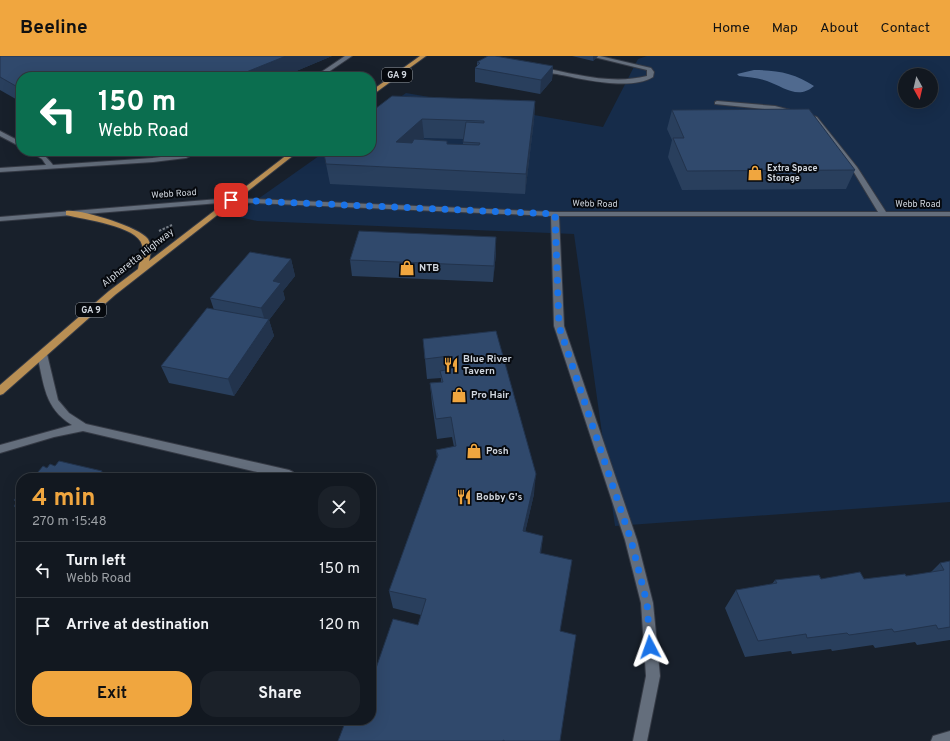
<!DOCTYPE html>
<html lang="en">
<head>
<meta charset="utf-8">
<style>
  :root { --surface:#121820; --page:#1b2129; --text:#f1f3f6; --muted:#9ca0a5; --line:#31373e; --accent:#f0a63f }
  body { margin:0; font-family:Overpass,sans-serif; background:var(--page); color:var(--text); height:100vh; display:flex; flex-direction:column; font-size:15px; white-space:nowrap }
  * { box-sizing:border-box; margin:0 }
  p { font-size:13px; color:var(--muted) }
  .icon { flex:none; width:22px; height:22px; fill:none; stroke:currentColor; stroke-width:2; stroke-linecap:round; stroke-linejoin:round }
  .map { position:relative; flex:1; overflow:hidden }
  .sheet { position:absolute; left:16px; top:417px; width:360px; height:252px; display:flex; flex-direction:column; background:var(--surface); border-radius:16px; box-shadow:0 4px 16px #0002,0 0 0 1px var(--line) }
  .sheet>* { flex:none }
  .hud { position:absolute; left:16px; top:16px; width:360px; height:84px; border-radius:16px; box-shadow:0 4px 16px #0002,0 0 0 1px var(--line); background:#0b6e4f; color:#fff; overflow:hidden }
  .needle { width:26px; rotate:172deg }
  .fabs { position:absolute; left:898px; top:12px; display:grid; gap:8px }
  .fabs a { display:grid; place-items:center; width:40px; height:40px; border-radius:50%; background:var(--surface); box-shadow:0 4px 16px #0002,0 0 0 1px var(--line); font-size:20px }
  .pin { position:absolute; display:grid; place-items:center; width:34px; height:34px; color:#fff; margin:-17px; border-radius:8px; box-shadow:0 2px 6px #0006 }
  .me { position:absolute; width:44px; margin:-22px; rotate:356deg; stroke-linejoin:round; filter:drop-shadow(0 0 3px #0008) }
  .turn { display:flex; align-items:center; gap:14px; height:84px; padding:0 16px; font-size:18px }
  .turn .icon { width:52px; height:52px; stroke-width:2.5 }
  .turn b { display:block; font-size:28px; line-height:34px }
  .round { display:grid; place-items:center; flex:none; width:42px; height:42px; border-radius:16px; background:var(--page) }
  .headline { display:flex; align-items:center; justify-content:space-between; height:68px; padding:0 16px }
  h1 { font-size:24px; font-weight:700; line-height:30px; color:var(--accent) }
  .cta { display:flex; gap:8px; margin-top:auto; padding:8px 16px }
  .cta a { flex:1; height:46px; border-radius:16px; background:var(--accent); color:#111; font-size:16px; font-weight:700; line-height:46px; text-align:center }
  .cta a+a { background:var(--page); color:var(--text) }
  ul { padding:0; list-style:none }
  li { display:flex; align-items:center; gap:12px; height:56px; padding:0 16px; border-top:1px solid var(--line) }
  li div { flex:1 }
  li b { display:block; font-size:15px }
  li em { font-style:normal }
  header { display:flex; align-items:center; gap:24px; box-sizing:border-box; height:56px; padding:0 20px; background:var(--accent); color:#111 }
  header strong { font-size:19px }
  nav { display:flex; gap:22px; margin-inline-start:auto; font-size:14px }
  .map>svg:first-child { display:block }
</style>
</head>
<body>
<header>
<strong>Beeline</strong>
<nav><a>Home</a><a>Map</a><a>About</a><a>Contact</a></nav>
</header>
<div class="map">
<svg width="950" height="685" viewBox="0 0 950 685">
  <rect width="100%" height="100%" fill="#18202b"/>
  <path fill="#162c4a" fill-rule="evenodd" d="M647 0H950V446L615 470 574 178 257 165 234 160 326 95H371V62L406 37 603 71 638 3ZM905 19H931V45H905Z"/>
  <path fill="#506a8f" d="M754 14C777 14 795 17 814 30 798 44 784 31 767 25 758 22 748 21 739 20L737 18Z"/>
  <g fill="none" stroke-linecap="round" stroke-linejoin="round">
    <g stroke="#353a45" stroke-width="2">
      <path id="minor" d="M345 0H352L321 21H314Z
        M590 0H600L651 12 654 16 653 21C631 35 581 23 557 18 551 17 542 17 536 13L539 11C575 18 611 29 647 20V14Z
        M717 45 775 50 817 61 857 111 886 156H950V160H559L564 270 637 484 653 547 660 620 647 685H633L646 620 641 547 625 484 554 270 551 160 231 146 0 165V161L231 142 555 156H878L852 113 813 63 775 54 715 48V46Z
        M0 75 21 86V91L0 80Z
        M29 95C40 95 46 100 53 109L153 102 185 98 192 95H200L186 102 153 106 0 116V112L46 109 42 103Z
        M42 295 47 298 58 344 69 357 86 368 289 414 293 416 295 419 293 422H283L83 375 54 381 0 397V389L72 369C44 352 44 328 37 298Z
        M950 675V685H931L933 680Z"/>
    </g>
    <g stroke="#353a45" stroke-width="2">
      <path id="major" d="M420 0H426L371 40V35Z
        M292 95H299L115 239 3 338 0 339V329L109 235 138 213C139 205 144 197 142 189 138 170 82 163 66 159V155C81 153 139 171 148 183 152 190 151 198 149 205Z"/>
    </g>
    <path stroke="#757c85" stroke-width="2" stroke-dasharray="2.5 1.5" stroke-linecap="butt" d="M159 175 172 169"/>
    <use href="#minor" fill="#646e7c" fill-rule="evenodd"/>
    <use href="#major" fill="#b98f54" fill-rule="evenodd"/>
  </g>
  <path fill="#293f5d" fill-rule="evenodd" d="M0 0H332L282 21H21V46L0 34Z
    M572 0H598L593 5Z
    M477 6 553 10 552 24 540 38 475 26V12L477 11Z
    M392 40 535 45 534 64 525 138 330 128 324 98ZM424 82 463 83V89L447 88 422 84Z
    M672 54 855 114 846 133 682 134 668 101 672 84 667 73Z
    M496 197 493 226 352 220 350 204Z
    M291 203 295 220 283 235 285 243 269 264 274 280 234 340 169 327 161 310 214 254 210 242Z
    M496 275 534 438 525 476 541 497 560 575V685H338L374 618 418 569 421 559 393 552 389 535 437 402 436 394 454 391 452 381 437 383 432 348 430 327 441 326V322L427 323 423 283Z
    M21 436V461L15 454 16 453 14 450 17 447 14 444Z
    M950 505V584L917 589 915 586 875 592 873 589 832 595 831 593 792 598 791 595 745 601 725 552 736 534 772 528 775 524 821 523H864L906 520 930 517 940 507Z"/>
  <path fill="#22334c" d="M286 0H332L282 21H234Z
    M593 0H598L593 5Z
    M553 10 552 24 540 38 541 24Z
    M535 45 534 64 525 138 526 118Z
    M422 63 424 82 398 105 396 86Z
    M496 181V197L493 226 494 210Z
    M291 203 295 220 283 235 285 243 269 264 274 280 234 340 228 323 266 268 261 252 273 225Z
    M102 415 106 422 99 420Z
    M536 418 534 438 521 494 523 475Z
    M543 480 541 498 540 497Z"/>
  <path fill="#30496c" stroke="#22334c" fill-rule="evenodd" d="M0 0H286L234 21H21V33L0 21Z
    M488 0H495L553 10 541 24 475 12 480 7 477 6Z
    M392 40 535 45 526 118 326 108 324 98 327 95H371V56ZM422 63 484 65V67L466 66 463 86 480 87 479 89 447 88V85L414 83 412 87 396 86Z
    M809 53 855 114 687 115 673 82H684L672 54Z
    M359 175 496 181 494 210 350 204Z
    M250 196 291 203 273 225 281 227 261 252 210 242Z
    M207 252 269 263 228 323 161 310Z
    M496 275 536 418 523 475 543 480 540 497 572 504 560 575 576 579 560 685H505L503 684V685H338L346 664H371V617L374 618 393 563 418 569 426 543 389 535 438 399 436 394 456 390 451 361 436 363 430 327 443 326 440 315 451 313 449 300 425 303 423 283Z
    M59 405 102 415 99 420 109 422H33L43 410 47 412 50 408 55 410Z
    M21 436V456L15 454 18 451 14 450 18 445 14 444Z
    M950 505V571L938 573 936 569 894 576 892 573 849 579 847 577 807 582 806 578 758 585 736 534 777 527 775 524 819 519 821 523 860 516 864 523 905 518 906 520 944 514 940 507Z"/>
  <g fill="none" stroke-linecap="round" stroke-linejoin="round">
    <path stroke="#1a73e8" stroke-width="7" stroke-dasharray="0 12.6" d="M231 144 555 158 559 270 631 484 647 547 650 591"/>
  </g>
  <defs>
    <g id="shop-bare" transform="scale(1.2)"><path d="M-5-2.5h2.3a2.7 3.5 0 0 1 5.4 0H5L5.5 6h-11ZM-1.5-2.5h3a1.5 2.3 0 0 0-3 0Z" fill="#f0a63f" stroke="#06090e" stroke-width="2.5" paint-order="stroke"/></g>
    <g id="restaurant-bare" transform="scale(1.2)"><path d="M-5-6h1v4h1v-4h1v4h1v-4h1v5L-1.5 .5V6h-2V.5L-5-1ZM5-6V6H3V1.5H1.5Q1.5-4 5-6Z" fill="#f0a63f" stroke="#06090e" stroke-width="2.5" paint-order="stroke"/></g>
  </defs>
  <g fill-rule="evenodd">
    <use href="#shop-bare" x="755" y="117"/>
    <use href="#shop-bare" x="407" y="212"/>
    <use href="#restaurant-bare" x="451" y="309"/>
    <use href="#shop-bare" x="459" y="339"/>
    <use href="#shop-bare" x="474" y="395"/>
    <use href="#restaurant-bare" x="464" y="441"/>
  </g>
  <g text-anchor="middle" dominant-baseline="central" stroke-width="4" stroke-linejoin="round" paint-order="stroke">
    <g fill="#06090e" stroke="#9499a0" stroke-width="1">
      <rect x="382" y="12" width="30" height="14" rx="3"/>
      <rect x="76" y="247" width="30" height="14" rx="3"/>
    </g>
    <g font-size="9" font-weight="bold" fill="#d1d7df">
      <text x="397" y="19">GA 9</text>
      <text x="91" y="254">GA 9</text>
    </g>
    <g font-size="9" font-weight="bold" fill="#d1d7df" stroke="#06090e" text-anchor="start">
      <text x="767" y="112">Extra Space<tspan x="767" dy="10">Storage</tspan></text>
    </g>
    <g font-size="9" fill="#d1d7df" stroke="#06090e">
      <text transform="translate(174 138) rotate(-4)">Webb Road</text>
      <text transform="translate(595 148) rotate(1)">Webb Road</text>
      <text x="918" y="148">Webb Road</text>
    </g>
    <g font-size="10" fill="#d1d7df" stroke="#06090e">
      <text transform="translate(138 202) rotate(-38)">Alpharetta Highway</text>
    </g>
    <g font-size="10" font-weight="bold" fill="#d1d7df" stroke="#06090e" text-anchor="start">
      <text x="419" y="212">NTB</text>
      <text x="463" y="303">Blue River<tspan x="463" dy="12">Tavern</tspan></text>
      <text x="471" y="339">Pro Hair</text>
      <text x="486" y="395">Posh</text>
      <text x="476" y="441">Bobby G's</text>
    </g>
  </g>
</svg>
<div class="fabs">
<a><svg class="needle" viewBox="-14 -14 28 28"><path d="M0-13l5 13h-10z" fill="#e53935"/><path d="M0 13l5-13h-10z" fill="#9ca0a5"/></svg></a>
</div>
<div class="pin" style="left:231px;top:144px;background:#d93025"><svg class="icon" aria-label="arrive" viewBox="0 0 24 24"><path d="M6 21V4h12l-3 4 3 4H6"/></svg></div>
<svg class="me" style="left:650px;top:591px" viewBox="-20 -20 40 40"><path d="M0-17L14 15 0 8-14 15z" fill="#1a73e8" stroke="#fff" stroke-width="4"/></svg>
<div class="hud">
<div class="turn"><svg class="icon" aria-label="left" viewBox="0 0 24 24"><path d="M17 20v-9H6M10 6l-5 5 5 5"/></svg><div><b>150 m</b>Webb Road</div></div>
</div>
<section class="sheet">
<div class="headline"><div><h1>4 min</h1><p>270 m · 15:48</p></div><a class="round"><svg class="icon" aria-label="close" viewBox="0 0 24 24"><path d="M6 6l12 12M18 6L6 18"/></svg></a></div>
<ul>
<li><svg class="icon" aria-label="left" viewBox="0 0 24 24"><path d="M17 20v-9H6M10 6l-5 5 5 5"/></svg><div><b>Turn left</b><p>Webb Road</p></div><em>150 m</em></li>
<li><svg class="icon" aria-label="arrive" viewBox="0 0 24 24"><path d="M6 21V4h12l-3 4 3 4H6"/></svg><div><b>Arrive at destination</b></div><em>120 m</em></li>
</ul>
<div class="cta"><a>Exit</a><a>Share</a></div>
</section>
</div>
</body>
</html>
